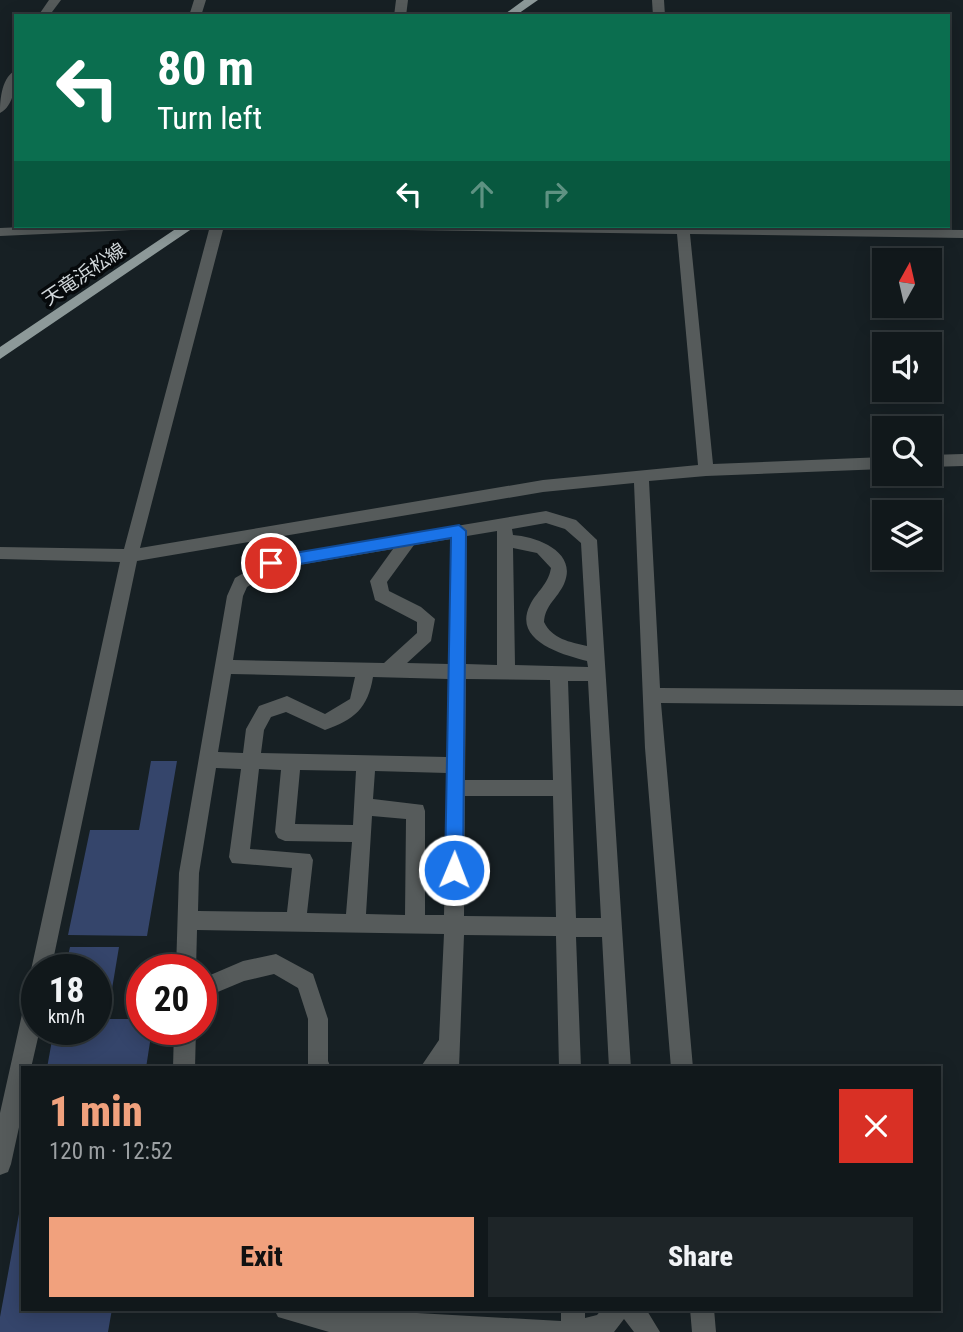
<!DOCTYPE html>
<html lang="en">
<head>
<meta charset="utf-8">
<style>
  :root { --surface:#11181b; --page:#1e2528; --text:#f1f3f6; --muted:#9ca0a3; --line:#30373a; --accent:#f1a17d }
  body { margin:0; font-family:"Roboto Condensed","Noto Sans JP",sans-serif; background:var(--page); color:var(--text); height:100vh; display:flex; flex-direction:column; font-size:26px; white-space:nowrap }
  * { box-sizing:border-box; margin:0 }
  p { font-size:23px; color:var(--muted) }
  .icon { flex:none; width:38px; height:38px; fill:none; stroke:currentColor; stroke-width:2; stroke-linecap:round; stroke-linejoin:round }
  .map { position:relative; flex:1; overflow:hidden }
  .details { position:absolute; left:21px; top:1066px; width:920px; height:245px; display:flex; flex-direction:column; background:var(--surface); border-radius:0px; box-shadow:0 4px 18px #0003,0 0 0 2px var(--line) }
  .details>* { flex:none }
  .top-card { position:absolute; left:14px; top:14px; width:936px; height:214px; border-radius:0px; box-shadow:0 4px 18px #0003,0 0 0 2px var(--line); background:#0b6e4f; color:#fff; overflow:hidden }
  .needle { width:46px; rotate:8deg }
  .controls { position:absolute; left:872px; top:248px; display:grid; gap:14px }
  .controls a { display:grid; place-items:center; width:70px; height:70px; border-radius:0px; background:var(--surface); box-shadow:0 4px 18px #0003,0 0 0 2px var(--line); font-size:35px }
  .speed { position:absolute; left:21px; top:954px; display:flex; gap:14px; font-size:35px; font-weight:700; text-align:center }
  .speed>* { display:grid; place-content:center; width:91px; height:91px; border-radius:50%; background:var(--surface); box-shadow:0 4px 18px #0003,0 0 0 2px var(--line); line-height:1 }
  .speed small { font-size:18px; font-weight:400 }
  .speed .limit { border:10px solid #d22; background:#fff; color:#111 }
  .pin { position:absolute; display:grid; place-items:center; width:60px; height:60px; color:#fff; margin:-30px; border:4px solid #fff; border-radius:50%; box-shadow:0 2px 7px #0007 }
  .me { position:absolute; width:77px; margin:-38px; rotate:1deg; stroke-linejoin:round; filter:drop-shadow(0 0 5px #0008) }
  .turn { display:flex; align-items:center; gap:24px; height:147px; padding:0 28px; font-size:32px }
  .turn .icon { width:91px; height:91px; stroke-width:2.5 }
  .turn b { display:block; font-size:49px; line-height:60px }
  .lanes { display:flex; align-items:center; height:66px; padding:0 28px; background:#0003; justify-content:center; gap:35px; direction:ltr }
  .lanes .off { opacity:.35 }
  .round { display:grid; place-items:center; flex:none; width:74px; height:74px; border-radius:0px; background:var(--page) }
  .headline { display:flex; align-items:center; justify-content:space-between; height:119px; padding:0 28px }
  h1 { font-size:42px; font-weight:800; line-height:52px; color:var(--accent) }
  .primary-button { display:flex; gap:14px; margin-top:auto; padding:14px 28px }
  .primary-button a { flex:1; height:80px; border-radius:0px; background:var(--accent); color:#111; font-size:28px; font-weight:800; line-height:80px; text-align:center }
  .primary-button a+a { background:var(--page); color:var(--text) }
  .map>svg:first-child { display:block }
</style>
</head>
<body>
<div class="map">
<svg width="963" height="1332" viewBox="0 0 963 1332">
  <rect width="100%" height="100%" fill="#172024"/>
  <path fill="#35456b" d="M151 761H177L147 936 68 935 90 830H139Z
    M70 947H119L107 1019H142V1029H152L146 1068H47L54 1029H96V970H65Z
    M21 1203 23 1309H112L108 1332H0V1317Z"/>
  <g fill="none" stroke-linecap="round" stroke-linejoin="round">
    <path fill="#565b5b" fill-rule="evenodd" d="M546 511 576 520 597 540 631 1068H609L602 937H576L581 1068H559L556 936 464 935 459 1068H420L439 1040 444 934 197 930 196 970H176L179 873 227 596 235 578 271 557ZM546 523 565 529 581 543 587 646C570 642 552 639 544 622 545 605 557 599 564 584 578 552 538 537 513 535L512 529ZM497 531V665L466 664 467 536ZM451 539 449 664 407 663 431 641 435 619 421 607 389 591 387 582 414 545ZM513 548 537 553 551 568C548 585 537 591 530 605 512 641 563 655 587 661L588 667 515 665ZM393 549 370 581 375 600 417 622V633L384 663 233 660 243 596 247 587 275 569ZM231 674 355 677 350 699 325 714 287 696 259 706 246 729 243 753 218 752ZM373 677 448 679 447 757 261 753 264 730 271 717 286 712 325 730C354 720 368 708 373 677ZM466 679 550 680 553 780H465ZM568 681H588L601 918H576ZM216 768 241 769 229 857 232 863 292 868 287 912 198 911 199 873ZM259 769 281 770 275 832 278 838 285 841 352 842 346 914 307 913 313 860 310 854 250 849ZM300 770 356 771 353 825 295 824ZM375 771 447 773 444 915H425V811L423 805 373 799ZM465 796H553L556 917 464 916ZM372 816 406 819 405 915 366 914Z
      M276 954 313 974 328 1019V1061L331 1068H308V1019L298 988 274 974 244 981 201 999V979L243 961Z
      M174 1029H196L195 1068H173Z
      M274 1309H346L561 1321V1309H585V1318L597 1315 602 1309H646L660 1332H634L624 1319 614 1332H329L278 1317Z"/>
    <path fill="#565b5b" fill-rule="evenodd" d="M49 0H61L49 16H38Z
      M194 0H206L201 16H189Z
      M396 0H408L406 16H394Z
      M652 0H664L665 16H653Z
      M16 70C16 84 14 106 0 113 0 98 2 77 16 70Z
      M46 226H138L131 230 0 236V228Z
      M210 226H224L140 548 543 480 698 465 677 234 406 230 400 226 963 230V238L690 234 713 464 884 457V469L706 476 649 481 660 688 963 690V706L661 703 693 1068H671L645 748 634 483 543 492 137 561 51 970H37V978L34 977 31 970 120 562 0 559V547L124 549Z
      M963 454V466L929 467V455Z
      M37 982V1029H40L31 1068H23V1109L11 1164 8 1172 0 1175V1113L27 992 30 985Z
      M690 1309H714L716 1332H692Z"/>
    <path fill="#8d9999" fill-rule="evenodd" d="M524 0H538L515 16H502Z
      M180 226H196L0 359V347Z"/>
  </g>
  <path fill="#1a73e8" stroke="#114b97" stroke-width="2" d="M459 525 466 531 463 870 460 876 454 878 448 876 445 870 451 538 271 569 263 563 271 557Z"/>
  <g text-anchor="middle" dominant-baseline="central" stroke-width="7" stroke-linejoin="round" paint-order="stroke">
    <g font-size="19" fill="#d1d7da" stroke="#06090b">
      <text transform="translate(84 274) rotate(-34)">天竜浜松線</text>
    </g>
  </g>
</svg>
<div class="controls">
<a><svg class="needle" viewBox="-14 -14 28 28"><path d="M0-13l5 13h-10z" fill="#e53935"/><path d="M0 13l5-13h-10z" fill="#9ca0a3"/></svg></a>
<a><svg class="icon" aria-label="sound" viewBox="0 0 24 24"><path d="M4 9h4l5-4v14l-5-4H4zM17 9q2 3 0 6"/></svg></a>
<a><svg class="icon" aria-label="search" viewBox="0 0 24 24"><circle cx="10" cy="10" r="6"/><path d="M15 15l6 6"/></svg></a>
<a><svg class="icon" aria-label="layers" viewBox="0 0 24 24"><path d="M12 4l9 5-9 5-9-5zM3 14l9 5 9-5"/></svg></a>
</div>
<div class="speed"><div>18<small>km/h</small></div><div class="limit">20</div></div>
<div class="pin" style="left:271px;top:563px;background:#d93025"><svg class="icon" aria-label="arrive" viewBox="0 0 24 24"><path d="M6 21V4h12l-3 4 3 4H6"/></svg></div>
<svg class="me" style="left:454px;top:870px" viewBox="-20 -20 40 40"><circle r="17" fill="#1a73e8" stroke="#fff" stroke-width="3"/><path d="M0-11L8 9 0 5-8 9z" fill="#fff"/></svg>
<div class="top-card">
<div class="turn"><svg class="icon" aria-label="left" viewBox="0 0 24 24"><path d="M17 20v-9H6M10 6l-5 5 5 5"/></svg><div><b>80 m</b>Turn left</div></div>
<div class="lanes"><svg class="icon" aria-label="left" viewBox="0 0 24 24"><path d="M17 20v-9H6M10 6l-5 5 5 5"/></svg><svg class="icon off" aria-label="ahead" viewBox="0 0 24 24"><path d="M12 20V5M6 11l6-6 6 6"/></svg><svg class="icon off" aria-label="right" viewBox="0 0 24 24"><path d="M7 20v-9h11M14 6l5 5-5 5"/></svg></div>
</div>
<section class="details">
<div class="headline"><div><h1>1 min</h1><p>120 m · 12:52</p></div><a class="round" style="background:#d93025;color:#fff"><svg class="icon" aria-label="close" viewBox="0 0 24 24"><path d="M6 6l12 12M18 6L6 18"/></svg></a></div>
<div class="primary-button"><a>Exit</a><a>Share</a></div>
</section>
</div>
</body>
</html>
